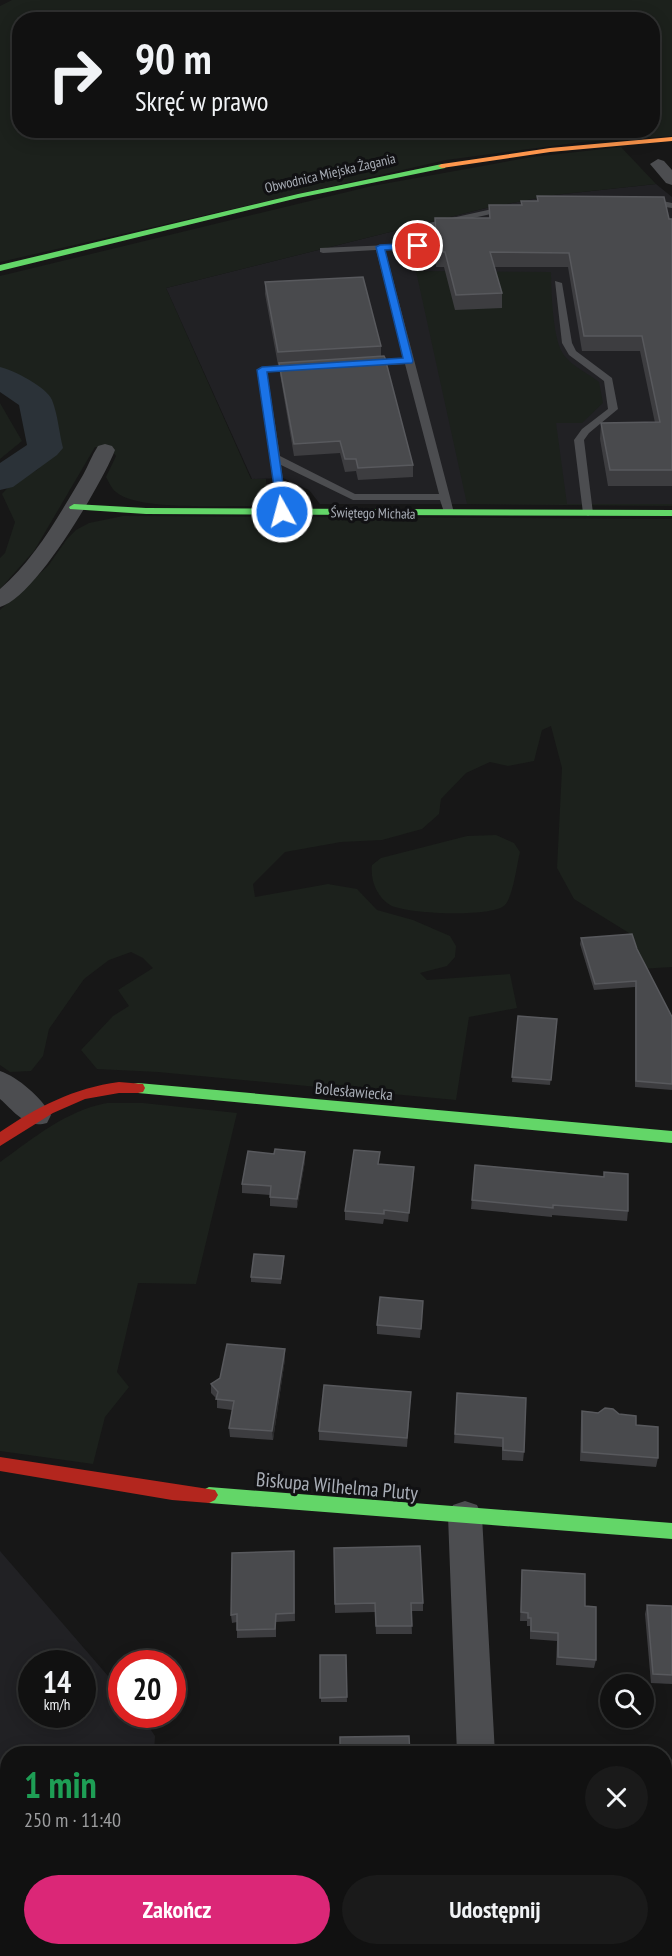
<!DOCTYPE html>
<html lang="pl">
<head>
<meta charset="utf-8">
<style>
  :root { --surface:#111; --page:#1a1a1a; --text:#f1f3f6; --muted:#9c9d9f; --line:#303131; --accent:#db2777 }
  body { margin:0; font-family:"PT Sans Narrow",sans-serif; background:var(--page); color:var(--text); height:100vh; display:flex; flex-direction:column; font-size:22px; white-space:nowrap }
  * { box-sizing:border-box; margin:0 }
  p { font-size:20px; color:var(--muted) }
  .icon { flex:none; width:33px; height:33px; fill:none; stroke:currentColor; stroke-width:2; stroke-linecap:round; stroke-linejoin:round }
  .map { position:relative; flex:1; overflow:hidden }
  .details { position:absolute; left:0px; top:1746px; width:672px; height:210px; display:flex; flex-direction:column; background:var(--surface); border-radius:24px 24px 0 0; box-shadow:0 3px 15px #0003,0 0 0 2px var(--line) }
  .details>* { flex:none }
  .top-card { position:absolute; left:12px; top:12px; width:648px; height:126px; border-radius:24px; box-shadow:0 3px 15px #0003,0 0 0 2px var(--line); background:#111; color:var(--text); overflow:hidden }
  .fabs { position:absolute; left:600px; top:1674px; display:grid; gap:12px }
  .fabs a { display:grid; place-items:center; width:54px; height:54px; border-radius:50%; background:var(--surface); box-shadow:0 3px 15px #0003,0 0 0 2px var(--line); font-size:30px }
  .speed { position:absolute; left:18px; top:1650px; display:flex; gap:12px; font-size:30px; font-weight:700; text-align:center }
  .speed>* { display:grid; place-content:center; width:78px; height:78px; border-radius:50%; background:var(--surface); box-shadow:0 3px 15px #0003,0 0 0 2px var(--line); line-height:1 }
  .speed small { font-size:15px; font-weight:400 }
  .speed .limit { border:9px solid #d22; background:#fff; color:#111 }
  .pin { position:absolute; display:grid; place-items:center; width:51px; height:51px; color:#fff; margin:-26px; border:3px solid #fff; border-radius:50%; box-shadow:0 2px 6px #0007 }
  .me { position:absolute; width:66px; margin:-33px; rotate:353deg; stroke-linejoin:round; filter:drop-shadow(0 0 4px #0008) }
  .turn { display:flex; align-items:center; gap:21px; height:126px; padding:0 24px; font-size:27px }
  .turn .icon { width:78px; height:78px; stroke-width:2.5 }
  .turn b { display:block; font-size:42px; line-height:51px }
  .round { display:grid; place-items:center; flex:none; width:63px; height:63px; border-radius:32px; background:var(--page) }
  .summary { display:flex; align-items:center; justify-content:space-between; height:102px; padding:0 24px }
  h1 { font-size:36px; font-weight:600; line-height:45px; color:#1e9e55 }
  .cta { display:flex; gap:12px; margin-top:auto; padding:12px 24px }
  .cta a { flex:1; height:69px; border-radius:36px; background:var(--accent); color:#fff; font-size:24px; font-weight:600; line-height:69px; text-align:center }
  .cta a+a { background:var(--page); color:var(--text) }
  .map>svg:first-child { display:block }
</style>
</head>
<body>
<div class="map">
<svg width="672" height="1956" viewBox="0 0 672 1956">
  <rect width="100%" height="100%" fill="#171717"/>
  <path fill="#212124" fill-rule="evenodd" d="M656 184 672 197V504H320L309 490 283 478 252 479 166 288 486 208 554 195Z
    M0 1551 121 1691 122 1714 141 1715 155 1736 154 1753 8 1754V1948L143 1949V1956H0ZM32 1664H82V1714H32Z"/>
  <path fill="#1c211c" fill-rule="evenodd" d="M12 0H672V136L582 142 446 160 0 262V6ZM20 20H652V130H20Z
    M621 147 656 184 554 195 486 208 166 288 251 479H266L267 497 253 506C222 505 138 511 116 492 111 488 109 482 106 477L116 456 112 451 95 447 34 551 0 589V558L5 553 15 522 2 494 12 483 37 470 57 448 58 429 52 406 31 386 0 368V276L372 186 532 157Z
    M416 271 551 272C551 291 553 337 562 352 569 365 588 373 599 382L603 403 582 423H556L567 504H672V506L467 504Z
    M0 403 22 441 0 459Z
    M123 516 672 519V967L640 969 629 933 574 899 557 868 562 768 551 726 542 730 534 761 508 766 490 762 466 773 441 799 439 814 422 829 382 840 341 842 285 852 253 884 255 897 328 884 357 889 377 910 413 920 450 936 456 946 455 957 447 966 420 973 427 980 510 974 517 1008 469 1017 456 1100 158 1072 97 1069 81 1050 113 1016 129 1006 118 990 153 968 143 958 131 952 109 960 84 979 49 1029 43 1056 31 1071 10 1072 0 1065V610L48 566 67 539 76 530 89 523Z
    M496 835 514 843 520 852C517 864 513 897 505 905 493 918 405 914 390 905 377 897 370 880 372 865L381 858 467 836Z
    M107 1103H143L237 1113 196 1284 138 1283 117 1372 129 1387 105 1417 93 1464 0 1451V1162C34 1138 65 1111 107 1103Z"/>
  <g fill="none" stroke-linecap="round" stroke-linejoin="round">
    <path fill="#2b3238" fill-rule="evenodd" d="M0 367C13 370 47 387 52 400 58 415 59 433 63 448L57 455 13 487 0 490V463L27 445 19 405 0 392Z"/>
    <path fill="#4c4d50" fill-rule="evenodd" d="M645 200H658L672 203V208L645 204Z
      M506 206H509V210L419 230 426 263H420L415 249H385L450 497 454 513 453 515H445L440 500H353L281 465 287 512 282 515 278 514 257 370 262 367 297 364 302 367 297 370 267 372 280 456 355 494H439L405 364 370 366 365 363 370 360 404 358 376 250 323 253 320 252V248L414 244 411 227Z
      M555 281 562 283 572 343 576 351 612 378 618 409 589 433 584 440 593 513 588 516 583 513 574 440 582 429 608 409 604 381 569 355 562 343Z"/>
    <path fill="#4c4d50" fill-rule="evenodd" d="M658 159 664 161 672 170V185L666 183 650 164Z
      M105 444 112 446 115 450 113 455C98 489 35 598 0 607V589C36 558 59 515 83 475 88 466 92 455 98 446Z
      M0 1071C18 1077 42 1098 51 1115L47 1123C26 1129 15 1112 0 1099Z
      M465 1501 477 1505 482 1516 495 1754H457L448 1516 453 1505Z
      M465 1948H505V1956H465Z"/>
    <path fill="#63d668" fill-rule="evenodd" d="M442 164 446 166 445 168 298 198 0 271V265L298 194Z
      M74 504 146 508 672 510V516L146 514 70 509 69 507Z
      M138 1083 672 1131V1143L138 1093 133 1092 131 1088 133 1084Z
      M209 1487 672 1523V1539L209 1503 203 1500 200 1495 203 1490Z"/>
    <path fill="#ff974d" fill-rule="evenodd" d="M672 137V141L550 152 442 168 438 166 442 164 550 148Z"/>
    <path fill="#b3261e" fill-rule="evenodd" d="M119 1082 143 1084 145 1088 143 1092 138 1093H119L85 1099 53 1113 0 1146V1132C37 1107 74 1088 119 1082Z
      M0 1457 215 1490 218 1495 215 1500 209 1503 172 1500 0 1471Z"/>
  </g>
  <path fill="#3d3d40" d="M537 196 672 219V486H608L600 439 601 423H655L640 351H582L568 267H494L502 293V308L455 310 444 267H436L434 232 435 218H489V205H521V201H537Z
    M265 282 381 346V356L413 465V477L358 480 356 471 345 472 340 453 294 456 280 374 279 364 278 365 265 294Z
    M581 938 637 949 672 1017V1090L635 1087V987L594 990 580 944Z
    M518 1016 557 1019 550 1085 512 1082Z
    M305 1161 297 1208 270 1206V1195L242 1193V1184Z
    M380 1164 414 1167 408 1222 384 1219 383 1224 345 1220V1211Z
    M475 1165 604 1176V1172L628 1211 627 1221 552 1215V1217L471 1209Z
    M284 1260 281 1284 251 1282V1277Z
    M423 1301 420 1338 377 1334V1325Z
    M285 1349V1359L273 1440 230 1437 229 1428 232 1410 217 1408V1399L211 1393V1384Z
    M411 1392 407 1447 319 1440V1431Z
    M457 1393 524 1452 523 1461 502 1460V1447L454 1443Z
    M582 1411 619 1414 636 1425 658 1458 656 1467 580 1461 581 1421Z
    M334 1548 423 1603V1611H411L412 1634H376L375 1612 335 1613Z
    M294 1551 295 1621 276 1622V1637L237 1638V1622L232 1623 231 1615Z
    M522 1570 585 1606 596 1660 594 1668 556 1665 557 1641 530 1639V1626H527V1621H520Z
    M647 1605 672 1606V1684L651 1683 645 1614Z
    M320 1655H346L347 1702H321Z
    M560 1948H620L621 1956H561Z"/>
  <path fill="#29292a" d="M305 1152V1161L297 1208V1199Z
    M414 1167V1177L408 1222 409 1213Z
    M285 1349V1359L273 1440 272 1431Z"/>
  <path fill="#494a4d" stroke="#58595d" stroke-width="1.5" d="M537 196 664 197 669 219H672V470H610L601 423 660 422 642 336H584L569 253 490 252 502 293 456 295 445 252H437L435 218H490L489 205H522L521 201H538Z
    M363 277 381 346 278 352 265 282Z
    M384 356 385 358 413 465 358 468 356 459H345L340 441 294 444 279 363Z
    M632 934 637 949 672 1017V1084L636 1081V981L595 984 581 938Z
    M518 1016 557 1019 551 1080 512 1077Z
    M275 1149 305 1152 297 1199 270 1197 271 1186 242 1184 248 1151 274 1154Z
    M354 1150 380 1152 378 1164 414 1167 409 1213 384 1210V1214L345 1211Z
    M475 1165 604 1177V1172L628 1174V1211L553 1205V1208L472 1200Z
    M254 1254 284 1256 281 1279 251 1277Z
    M380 1297 423 1301 421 1329 377 1325Z
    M227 1344 285 1349 272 1431 229 1428 234 1401 216 1399 218 1392 211 1384 220 1378Z
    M324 1385 411 1392 407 1438 319 1431Z
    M457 1393 526 1398 524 1452 503 1450V1438L455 1434Z
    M605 1408 613 1409 619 1414 636 1416V1425L658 1427V1458L582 1452V1411L598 1413Z
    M420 1546 423 1603H411L412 1626H376L375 1603 335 1604 334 1548Z
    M294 1551V1613L276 1614 275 1629 237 1630V1614L231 1615 232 1553Z
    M522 1570 585 1574V1606L596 1607V1660L558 1657V1633L531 1631V1618H528V1613L521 1612Z
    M647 1605 672 1606V1675L653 1674Z
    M320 1655H346L347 1697 320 1698Z
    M409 1736 410 1754H340V1737Z
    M336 1948H403V1956H336Z
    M563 1948H620L621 1956H563Z"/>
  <path fill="#1a73e8" stroke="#114b97" stroke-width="1.5" d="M418 243 423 246 421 248 385 250 413 361 412 363 267 372 287 512 278 514 257 370 262 367 403 358 376 247 380 245Z"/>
  <g text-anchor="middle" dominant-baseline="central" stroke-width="6" stroke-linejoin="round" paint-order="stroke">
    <g font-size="14" fill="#a9aeb7" stroke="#111113">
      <text transform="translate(330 173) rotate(-13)">Obwodnica Miejska Żagania</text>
      <text transform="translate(373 513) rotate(1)">Świętego Michała</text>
    </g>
    <g font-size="16" fill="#a9aeb7" stroke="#111113">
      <text transform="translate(354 1091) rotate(5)">Bolesławiecka</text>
    </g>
    <g font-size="20" fill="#a9aeb7" stroke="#111113">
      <text transform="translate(337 1486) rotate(5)">Biskupa Wilhelma Pluty</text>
    </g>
  </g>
</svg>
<div class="fabs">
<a><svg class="icon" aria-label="search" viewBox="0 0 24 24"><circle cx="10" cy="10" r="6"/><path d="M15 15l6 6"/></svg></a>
</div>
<div class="speed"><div>14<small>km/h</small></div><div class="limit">20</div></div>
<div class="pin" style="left:418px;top:246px;background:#d93025"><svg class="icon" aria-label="arrive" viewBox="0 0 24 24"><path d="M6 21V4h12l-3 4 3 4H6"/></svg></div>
<svg class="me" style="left:282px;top:512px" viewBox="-20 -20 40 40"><circle r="17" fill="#1a73e8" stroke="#fff" stroke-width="3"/><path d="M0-11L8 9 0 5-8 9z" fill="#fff"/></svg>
<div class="top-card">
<div class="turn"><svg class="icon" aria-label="right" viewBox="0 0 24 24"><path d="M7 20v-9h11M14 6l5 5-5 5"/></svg><div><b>90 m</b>Skręć w prawo</div></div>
</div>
<section class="details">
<div class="summary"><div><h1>1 min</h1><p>250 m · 11:40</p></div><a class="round"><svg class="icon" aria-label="close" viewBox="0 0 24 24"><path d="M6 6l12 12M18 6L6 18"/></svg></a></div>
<div class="cta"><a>Zakończ</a><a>Udostępnij</a></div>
</section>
</div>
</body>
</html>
